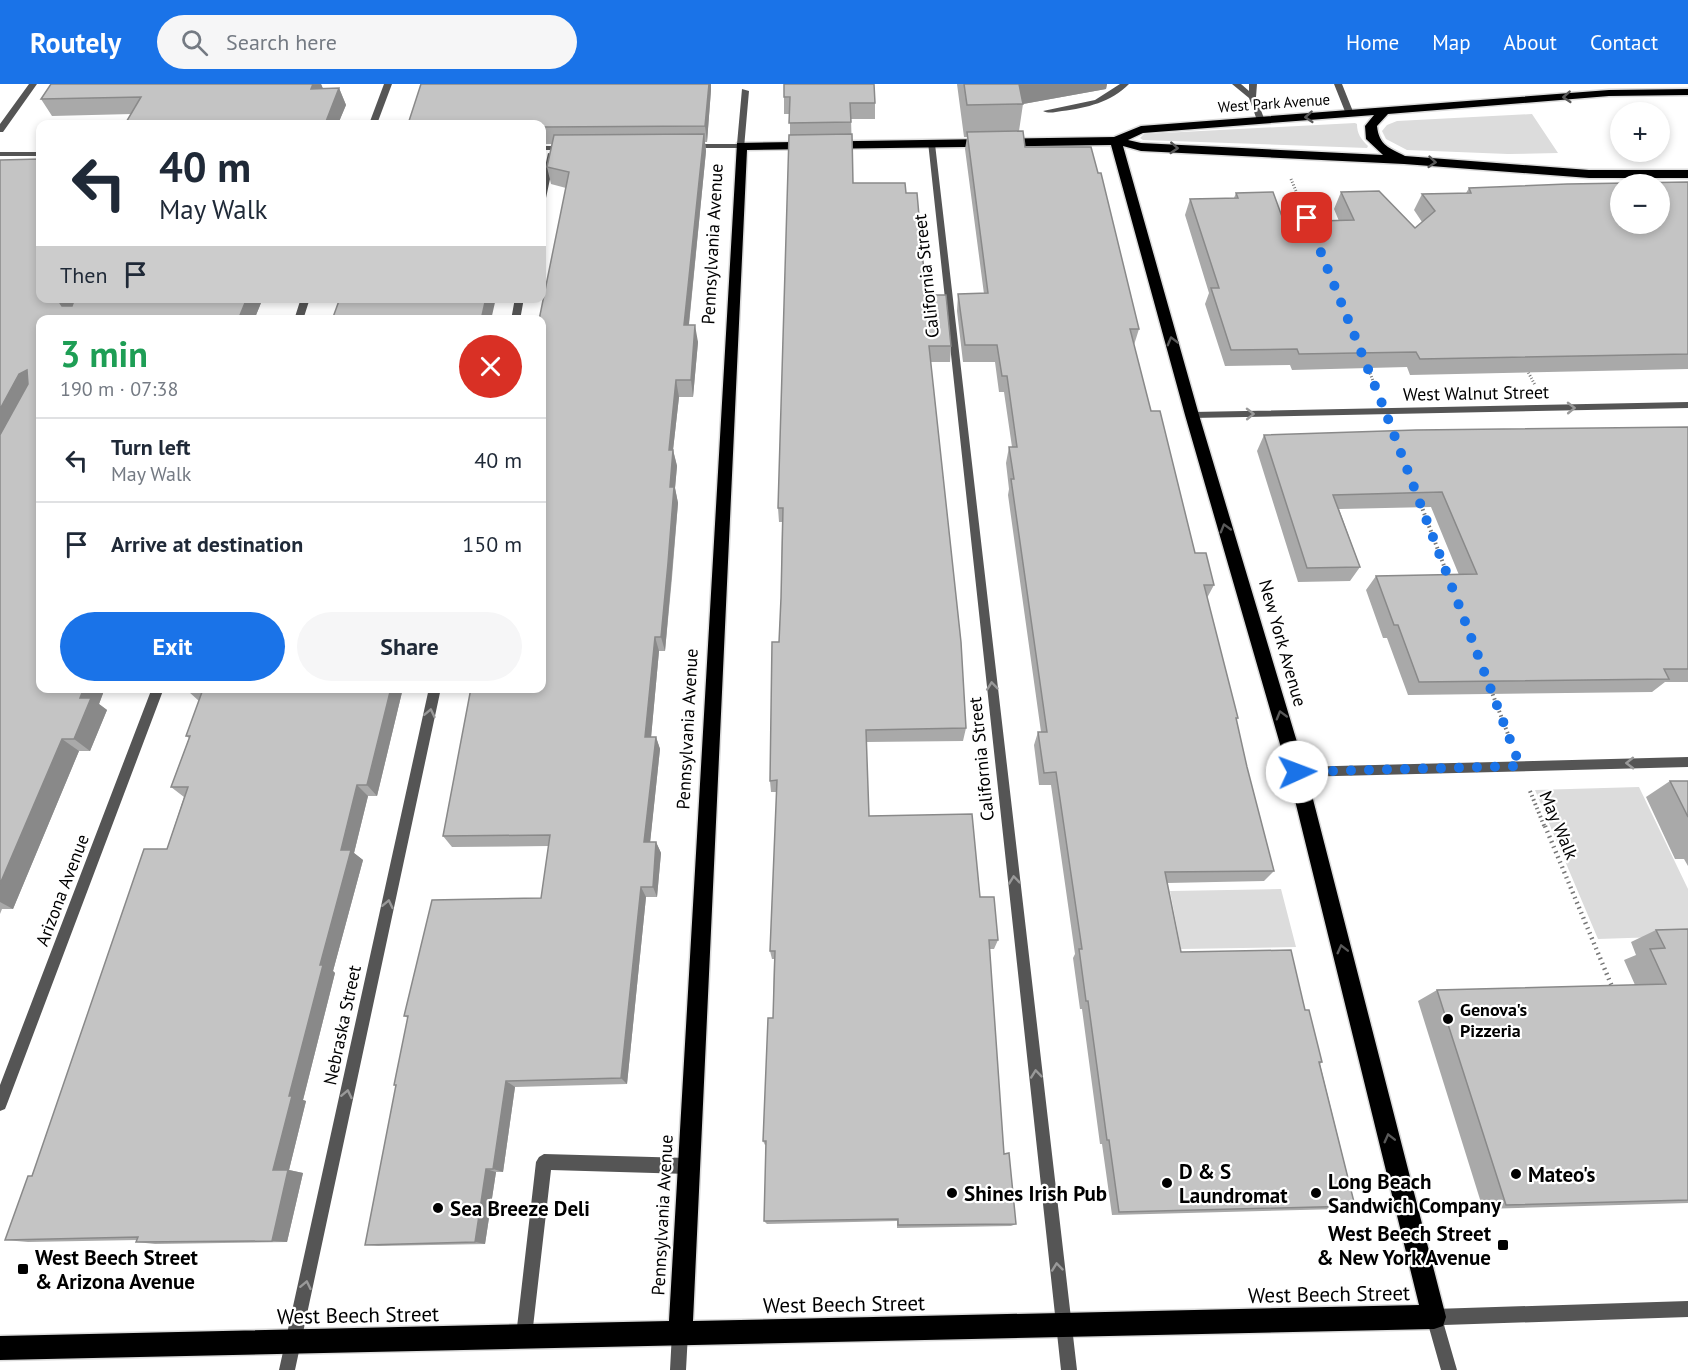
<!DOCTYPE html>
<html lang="en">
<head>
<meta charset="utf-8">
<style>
  :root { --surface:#fff; --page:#f6f6f7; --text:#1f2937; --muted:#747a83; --line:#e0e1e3; --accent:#1a73e8 }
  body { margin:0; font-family:"PT Sans",sans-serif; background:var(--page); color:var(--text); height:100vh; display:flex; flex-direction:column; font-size:22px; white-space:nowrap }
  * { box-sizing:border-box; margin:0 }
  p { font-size:20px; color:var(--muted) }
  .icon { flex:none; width:33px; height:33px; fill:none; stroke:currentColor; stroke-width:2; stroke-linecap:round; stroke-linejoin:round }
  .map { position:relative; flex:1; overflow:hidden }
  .details { position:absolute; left:36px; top:231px; width:510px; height:378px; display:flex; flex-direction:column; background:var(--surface); border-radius:12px; box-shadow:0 3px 9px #0003 }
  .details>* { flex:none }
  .guide { position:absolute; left:36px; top:36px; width:510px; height:183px; border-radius:12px; box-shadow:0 3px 9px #0003; background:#fff; color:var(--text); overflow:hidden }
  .controls { position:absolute; left:1610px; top:18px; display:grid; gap:12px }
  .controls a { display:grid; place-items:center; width:60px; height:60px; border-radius:50%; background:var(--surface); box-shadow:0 3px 9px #0003; font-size:30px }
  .pin { position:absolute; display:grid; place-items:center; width:51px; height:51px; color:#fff; margin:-26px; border-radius:12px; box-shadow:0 3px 9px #0006 }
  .me { position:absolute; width:66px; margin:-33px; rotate:88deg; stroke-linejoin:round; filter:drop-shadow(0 0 4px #0008) }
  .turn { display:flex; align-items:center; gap:21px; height:126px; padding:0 24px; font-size:27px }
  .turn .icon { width:78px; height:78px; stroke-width:2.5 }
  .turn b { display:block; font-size:42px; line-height:51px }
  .then { display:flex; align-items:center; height:57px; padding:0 24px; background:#0003; gap:12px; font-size:22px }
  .round { display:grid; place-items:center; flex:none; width:63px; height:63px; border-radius:32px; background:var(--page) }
  .overview { display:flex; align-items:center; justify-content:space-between; height:102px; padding:0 24px }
  h1 { font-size:36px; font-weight:600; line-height:45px; color:#1e9e55 }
  .primary-button { display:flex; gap:12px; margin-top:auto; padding:12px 24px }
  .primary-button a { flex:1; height:69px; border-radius:36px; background:var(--accent); color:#fff; font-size:24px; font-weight:600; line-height:69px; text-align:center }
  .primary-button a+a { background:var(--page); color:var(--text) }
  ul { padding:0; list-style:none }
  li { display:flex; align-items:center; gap:18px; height:84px; padding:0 24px; border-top:2px solid var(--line) }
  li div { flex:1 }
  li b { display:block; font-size:22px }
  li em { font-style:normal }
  header { display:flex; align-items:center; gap:36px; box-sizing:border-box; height:84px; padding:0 30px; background:var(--accent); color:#fff }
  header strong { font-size:28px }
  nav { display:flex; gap:33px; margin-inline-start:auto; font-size:21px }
  .search { width:420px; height:54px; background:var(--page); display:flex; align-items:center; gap:15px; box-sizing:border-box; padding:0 21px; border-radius:33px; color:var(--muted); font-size:22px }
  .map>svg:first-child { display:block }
</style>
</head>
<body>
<header>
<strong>Routely</strong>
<div class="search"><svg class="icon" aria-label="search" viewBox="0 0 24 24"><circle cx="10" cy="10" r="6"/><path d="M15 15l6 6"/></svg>Search here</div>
<nav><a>Home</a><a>Map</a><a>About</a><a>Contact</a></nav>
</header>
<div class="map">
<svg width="1688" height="1286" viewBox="0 0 1688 1286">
  <rect width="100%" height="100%" fill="#fff"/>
  <path fill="#dcdcdc" d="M1532 30 1558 69 1508 70 1407 66 1386 55 1382 47 1387 41 1397 37Z
    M1355 39 1357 40C1357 50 1361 55 1368 62L1367 64 1143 56 1140 54 1144 50Z
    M1639 703 1688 805V852L1598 855 1535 706Z
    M1281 805 1296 863 1181 865 1170 807Z"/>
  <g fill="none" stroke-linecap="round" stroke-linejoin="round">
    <g stroke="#dbdbdb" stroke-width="3">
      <path id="highway" d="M1688 5V11L1609 12 1388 30 1377 42C1379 62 1390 64 1405 72L1589 86H1688V94H1589L1404 80 1141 67 1123 62 1199 331 1306 688 1446 1233 1443 1242 1434 1245 0 1276V1252L669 1237 737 59 1114 53 1141 42 1609 6ZM1374 31 1365 42 1366 55 1383 71 1141 59 1128 56 1143 49ZM1111 61 1185 331 1288 688 1419 1221 693 1237 747 66Z"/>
    </g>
    <path stroke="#777" stroke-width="3" stroke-dasharray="1 2" stroke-linecap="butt" d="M1291 95 1310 141
      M1367 281 1376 305
      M1527 286 1535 301"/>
    <path stroke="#777" stroke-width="4" stroke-dasharray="1.5 3" stroke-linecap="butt" d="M1421 421 1449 495
      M1491 606 1511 658
      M1530 707 1545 744"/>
    <path stroke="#777" stroke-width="4.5" stroke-dasharray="1.5 4" stroke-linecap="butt" d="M1545 742 1613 905"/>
    <path fill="#555" fill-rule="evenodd" d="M1120 0H1129C1111 18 1087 24 1062 27 1055 28 1049 30 1043 27L1095 16Z
      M1232 0H1241L1249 7V0H1257L1256 13 1265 37 1264 39H1258L1249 14Z
      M1334 0H1342L1354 30 1353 32 1346 30Z
      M544 1070 688 1074 693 1077 696 1082 693 1087 688 1090 551 1086 532 1252 530 1258 524 1260 518 1258 516 1252 536 1078 539 1073Z"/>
    <path fill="#555" fill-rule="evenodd" d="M29 0H37L3 48H0V40Z
      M384 0H392L377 40H369Z
      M742 5 749 7 744 64H686V60H737Z
      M928 58 935 60 1077 1286H1061Z
      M542 62H567L571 64 567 66H542Z
      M0 68H40V72H0Z
      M548 69 555 71 546 114 542 117V97Z
      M301 214H310L303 236H294Z
      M515 214H524L520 236H511Z
      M1688 318V324L1192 334 1187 331 1192 328Z
      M152 604H164L7 1020 5 1025 0 1027V1001Z
      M429 604H441L295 1286H279Z
      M1688 673V683L1297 693 1293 692 1291 688 1293 684 1297 683Z
      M1688 1217V1233L1444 1241 1457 1286H1441L1426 1233 1428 1227 1434 1225Z
      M680 1241 686 1243 688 1249 686 1286H670L672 1249 674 1243Z"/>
    <use href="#highway" fill="#000" fill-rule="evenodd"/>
  </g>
  <path fill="#a9a9a9" d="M51 0H321L323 5 339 4 346 21 338 40H125L132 30 52 32 41 15Z
    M421 0H711V6L707 58H705L706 67 689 241 698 258 693 313H679L673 366 677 382 675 404 678 419 672 494 665 567H659L651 653H656L660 665 650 758H656L661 769 657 813H646L627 1000 515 1003 503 1088H496L485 1160 378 1162 365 1161 396 1002 394 1001 408 934 404 932 541 814 549 762 452 763 443 752 542 604 566 104 551 100 547 83 552 60H543L545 68 542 88V40Z
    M957 0H1107L1106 5 1023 20 1019 47 1025 63 1139 245 1134 261 1151 327 1195 469 1214 501 1207 514 1238 634 1236 637 1247 683 1274 787 1264 797 1167 799 1181 868 1305 926 1322 978 1320 980 1355 1122 1341 1125 1112 1131 1102 1060H1100L1082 925H1080L1073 874 1075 870 1051 701H1039L1034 661 1038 648H1041L1008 411 1009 405 1006 379 1009 363H1012L1004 308H999L995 278H963L957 227 958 210H984L965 65 967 53H964Z
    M784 13 875 19V35H851L853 99 906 109 926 211 951 262 950 278H930L966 644 963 657 866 658 869 732 980 813 998 856 994 865H989L1004 1070 1016 1140 1011 1142 897 1144V1137L767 1140 764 1137 766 1061H765L763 1057 773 934 774 875H772L770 867 777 708H771L770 697 779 558 781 514 782 438H779L778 424 790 51V30H784Z
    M0 76 40 214H263L254 236 40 604H105L99 620 107 626 90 667H79L13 825H2L0 830Z
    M1688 98V285L1410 291 1407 283 1292 286 1290 281 1225 282 1205 220 1209 209 1185 131 1190 115 1234 114 1236 109 1284 138 1339 137 1334 125 1341 108 1415 144 1422 138 1414 126 1422 110 1466 109 1469 104Z
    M1688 343V598H1665L1652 608 1408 611 1387 554H1383L1366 506 1376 492 1459 491 1431 423 1339 425 1360 483 1350 497 1298 498 1257 367 1264 351Z
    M403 604 377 712H368L354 769 363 776 333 887 335 889 303 1016 306 1017 289 1086 303 1089 287 1158 155 1160 136 1158 137 1156 28 1158 5 1156 167 765 184 713 171 703 189 654 186 652 199 617 189 608Z
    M1670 697H1688V782L1684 775H1675L1646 713Z
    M1688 845V1119L1483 1125 1418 917 1437 906 1635 901 1624 876 1636 871 1631 858 1656 846Z"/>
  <path fill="#898989" d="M313 0H321L324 7 311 5Z
    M709 0H711V6L707 58 705 42Z
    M1016 0H1107L1106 5 1023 20Z
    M339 4 346 21 338 40H325Z
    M704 50 706 67 687 258 684 241Z
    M542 54 545 68 542 88Z
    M63 214H83L73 235 60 219Z
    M247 214H263L254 236H238Z
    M486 214H496L491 236H481Z
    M695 241 698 258 693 313 691 296Z
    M27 286 40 302 0 367V325L19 290Z
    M676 296 679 313 673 366 677 382 675 404 678 419 665 567 661 553 670 403 669 366Z
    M655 553 659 567 650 665 645 653Z
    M84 604H105L99 620 107 626 90 667 74 655 80 614Z
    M391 604H403L377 712 367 701Z
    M656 653 660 665 649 769 644 758Z
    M62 655 79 667 13 825 0 818V800Z
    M357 701 368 712 354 769 363 776 333 887 335 889 303 1016 306 1017 289 1086 303 1089 287 1158 272 1157 273 1086 289 1012 320 881 341 766Z
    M656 758 661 769 657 813 653 803Z
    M641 803 646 813 627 1000 621 994Z
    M506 997 515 1003 503 1088 493 1085Z
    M486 1085 496 1088 485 1160 475 1158Z"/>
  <path fill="#c4c4c4" stroke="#898989" stroke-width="1.5" fill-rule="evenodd" d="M51 0H313L311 5 339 4 325 40H125L141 13 41 15Z
    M421 0H709L705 42 542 43V40H408Z
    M784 0H874L875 19H850L851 38 789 39 790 13H784Z
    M964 0H1019L1023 20 967 21Z
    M1023 47 1025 63H1091L1098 89H1101L1139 245H1130L1151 327H1160L1195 469H1206L1214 501H1204L1238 634H1236L1247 683 1274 787 1165 788 1181 868 1291 866 1305 926H1309L1322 978H1319L1355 1122 1119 1128 1109 1056H1107L1088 917H1086L1079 865H1082L1056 688 1044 689 1038 648H1047L1011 395H1014L1009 363H1017L1007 292H1002L997 261H965L958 210 988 209 967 48Z
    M704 50 684 241H695L691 296H676L669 366H673L670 403H674L668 479 661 553H655L645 653H656L644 758H656L653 803H641L621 994 506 997 493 1085H486L475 1158 365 1161 396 1001H394L408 932H404L432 816 541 814 550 751 443 752 471 604H542V236H539L569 88 547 83 554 51Z
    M852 50 853 99H905L906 109H917L926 211H946L951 262H929L961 558 966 644 866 646 869 732 972 730 980 813H994L998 856H989L1004 1070 1009 1069 1016 1140 898 1141V1135L764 1137 766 1057H763L768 934H773L775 867H770L777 696 770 697 772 558H779L781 514 783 424H778L789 51Z
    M40 75V214H63L60 219 62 222H72L75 214H247L238 236H40V604H84L80 614H91L74 655H62L0 800V351L28 300 27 286 19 290 0 325V76Z
    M1688 98V270L1420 275 1416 268 1299 270 1297 265 1231 266 1211 204H1219L1190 115 1238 114 1236 109 1273 108 1284 138 1354 136 1341 108 1379 107 1415 144 1435 127 1422 110 1471 109 1469 104 1567 100ZM1620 100H1659V140H1620Z
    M340 214H486L481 236H332Z
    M1688 343V585H1664L1669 595 1419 598 1398 541H1394L1376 492 1477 490 1442 408 1333 411 1360 483 1307 484 1264 351 1416 346Z
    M190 604H391L367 701H357L341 766H351L320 881H323L289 1012H292L273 1086H288L272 1157 136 1158 138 1153 5 1156 28 1092H32L144 765H167L188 703H171L190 652H186L202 608H189Z
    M1670 697H1688V733Z
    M1688 845V1116L1506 1121 1437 906 1666 900 1650 865 1665 864 1656 846Z"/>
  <defs><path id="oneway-chevron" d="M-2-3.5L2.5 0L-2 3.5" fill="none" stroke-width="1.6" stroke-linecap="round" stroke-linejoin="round" transform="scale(1.5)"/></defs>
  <g stroke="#595959">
    <use href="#oneway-chevron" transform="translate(1567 13) rotate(176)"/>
    <use href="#oneway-chevron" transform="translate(1309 33) rotate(176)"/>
    <use href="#oneway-chevron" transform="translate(1174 64) rotate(3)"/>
    <use href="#oneway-chevron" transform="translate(1432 78) rotate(5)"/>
    <use href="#oneway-chevron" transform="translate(1172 257) rotate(-105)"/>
    <use href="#oneway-chevron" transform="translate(1225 444) rotate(-106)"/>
    <use href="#oneway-chevron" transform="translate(1281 631) rotate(-106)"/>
    <use href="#oneway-chevron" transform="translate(1342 865) rotate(-104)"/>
    <use href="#oneway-chevron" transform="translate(1389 1054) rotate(-104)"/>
  </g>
  <g stroke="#999">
    <use href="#oneway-chevron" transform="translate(1571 324) rotate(-1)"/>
    <use href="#oneway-chevron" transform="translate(1250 330) rotate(-1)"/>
    <use href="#oneway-chevron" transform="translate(992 602) rotate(-96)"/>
    <use href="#oneway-chevron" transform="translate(430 629) rotate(-78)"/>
    <use href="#oneway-chevron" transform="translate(1630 679) rotate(179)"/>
    <use href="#oneway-chevron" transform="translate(1014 796) rotate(-96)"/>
    <use href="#oneway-chevron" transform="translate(388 820) rotate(-78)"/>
    <use href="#oneway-chevron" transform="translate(1036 990) rotate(-96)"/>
    <use href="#oneway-chevron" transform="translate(347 1010) rotate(-78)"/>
    <use href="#oneway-chevron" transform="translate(1057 1183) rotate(-96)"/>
    <use href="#oneway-chevron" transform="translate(306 1201) rotate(-78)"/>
  </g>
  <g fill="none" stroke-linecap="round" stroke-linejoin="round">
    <path stroke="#1a73e8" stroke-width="10" stroke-dasharray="0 18" d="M1297 688 1520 682 1385 327 1307 134"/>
  </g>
  <g fill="#000" stroke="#fff" stroke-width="2">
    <circle cx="1448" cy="935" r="6"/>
    <circle cx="1516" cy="1090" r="6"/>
    <circle cx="1167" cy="1099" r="6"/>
    <circle cx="952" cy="1109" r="6"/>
    <circle cx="1316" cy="1109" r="6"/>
    <circle cx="438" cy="1124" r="6"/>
    <rect x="1497" y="1155" width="12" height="12" rx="3"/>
    <rect x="17" y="1179" width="12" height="12" rx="3"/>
  </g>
  <g text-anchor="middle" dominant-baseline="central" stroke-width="4.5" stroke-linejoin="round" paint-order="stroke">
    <g font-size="15" fill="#000" stroke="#fff">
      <text transform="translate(1274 19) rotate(-4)">West Park Avenue</text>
    </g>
    <g font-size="18" fill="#000" stroke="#fff">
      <text transform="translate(712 160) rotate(-87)">Pennsylvania Avenue</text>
      <text transform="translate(926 192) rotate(-96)">California Street</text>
      <text transform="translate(1476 309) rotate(-1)">West Walnut Street</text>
      <text transform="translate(1283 559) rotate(74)">New York Avenue</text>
      <text transform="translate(687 645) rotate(-87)">Pennsylvania Avenue</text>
      <text transform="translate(981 675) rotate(-96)">California Street</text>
      <text transform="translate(1559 741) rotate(67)">May Walk</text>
      <text transform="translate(62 806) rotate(-69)">Arizona Avenue</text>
      <text transform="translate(342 941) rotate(-78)">Nebraska Street</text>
      <text transform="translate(662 1131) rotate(-87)">Pennsylvania Avenue</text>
    </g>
    <g font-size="18" font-weight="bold" fill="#000" stroke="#fff" text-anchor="start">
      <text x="1460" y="925">Genova's<tspan x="1460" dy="21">Pizzeria</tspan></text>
    </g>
    <g font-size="21" font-weight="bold" fill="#000" stroke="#fff" text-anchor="start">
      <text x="1179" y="1087">D &amp; S<tspan x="1179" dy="24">Laundromat</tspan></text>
      <text x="1528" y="1090">Mateo's</text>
      <text x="1328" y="1097">Long Beach<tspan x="1328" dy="24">Sandwich Company</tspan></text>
      <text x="964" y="1109">Shines Irish Pub</text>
      <text x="450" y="1124">Sea Breeze Deli</text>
      <text x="1491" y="1149" text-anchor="end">West Beech Street<tspan x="1491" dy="24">&amp; New York Avenue</tspan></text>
      <text x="35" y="1173">West Beech Street<tspan x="35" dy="24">&amp; Arizona Avenue</tspan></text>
    </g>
    <g font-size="21" fill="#000" stroke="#fff">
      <text transform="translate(1329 1210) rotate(-1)">West Beech Street</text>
      <text transform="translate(844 1220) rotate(-1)">West Beech Street</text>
      <text transform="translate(358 1231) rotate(-1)">West Beech Street</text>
    </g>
  </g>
</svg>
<div class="controls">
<a>+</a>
<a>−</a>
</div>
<div class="pin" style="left:1307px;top:134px;background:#d93025"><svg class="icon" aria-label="arrive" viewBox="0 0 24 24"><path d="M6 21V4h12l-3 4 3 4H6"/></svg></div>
<svg class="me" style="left:1297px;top:688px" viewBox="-20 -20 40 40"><circle r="19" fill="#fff"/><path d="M0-13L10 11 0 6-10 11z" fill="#1a73e8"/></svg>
<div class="guide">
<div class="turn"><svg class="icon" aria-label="left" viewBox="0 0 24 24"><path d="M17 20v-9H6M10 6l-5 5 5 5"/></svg><div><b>40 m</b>May Walk</div></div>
<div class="then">Then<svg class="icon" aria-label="arrive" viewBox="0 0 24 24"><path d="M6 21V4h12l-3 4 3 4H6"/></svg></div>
</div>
<section class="details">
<div class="overview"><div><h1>3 min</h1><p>190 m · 07:38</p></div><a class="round" style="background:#d93025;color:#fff"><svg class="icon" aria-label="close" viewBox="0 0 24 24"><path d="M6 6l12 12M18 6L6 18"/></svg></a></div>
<ul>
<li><svg class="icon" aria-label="left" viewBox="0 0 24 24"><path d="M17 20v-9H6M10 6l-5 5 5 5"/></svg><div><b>Turn left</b><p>May Walk</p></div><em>40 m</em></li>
<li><svg class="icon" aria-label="arrive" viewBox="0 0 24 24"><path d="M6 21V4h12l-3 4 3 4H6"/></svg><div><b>Arrive at destination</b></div><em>150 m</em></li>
</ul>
<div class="primary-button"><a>Exit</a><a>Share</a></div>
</section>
</div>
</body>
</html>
